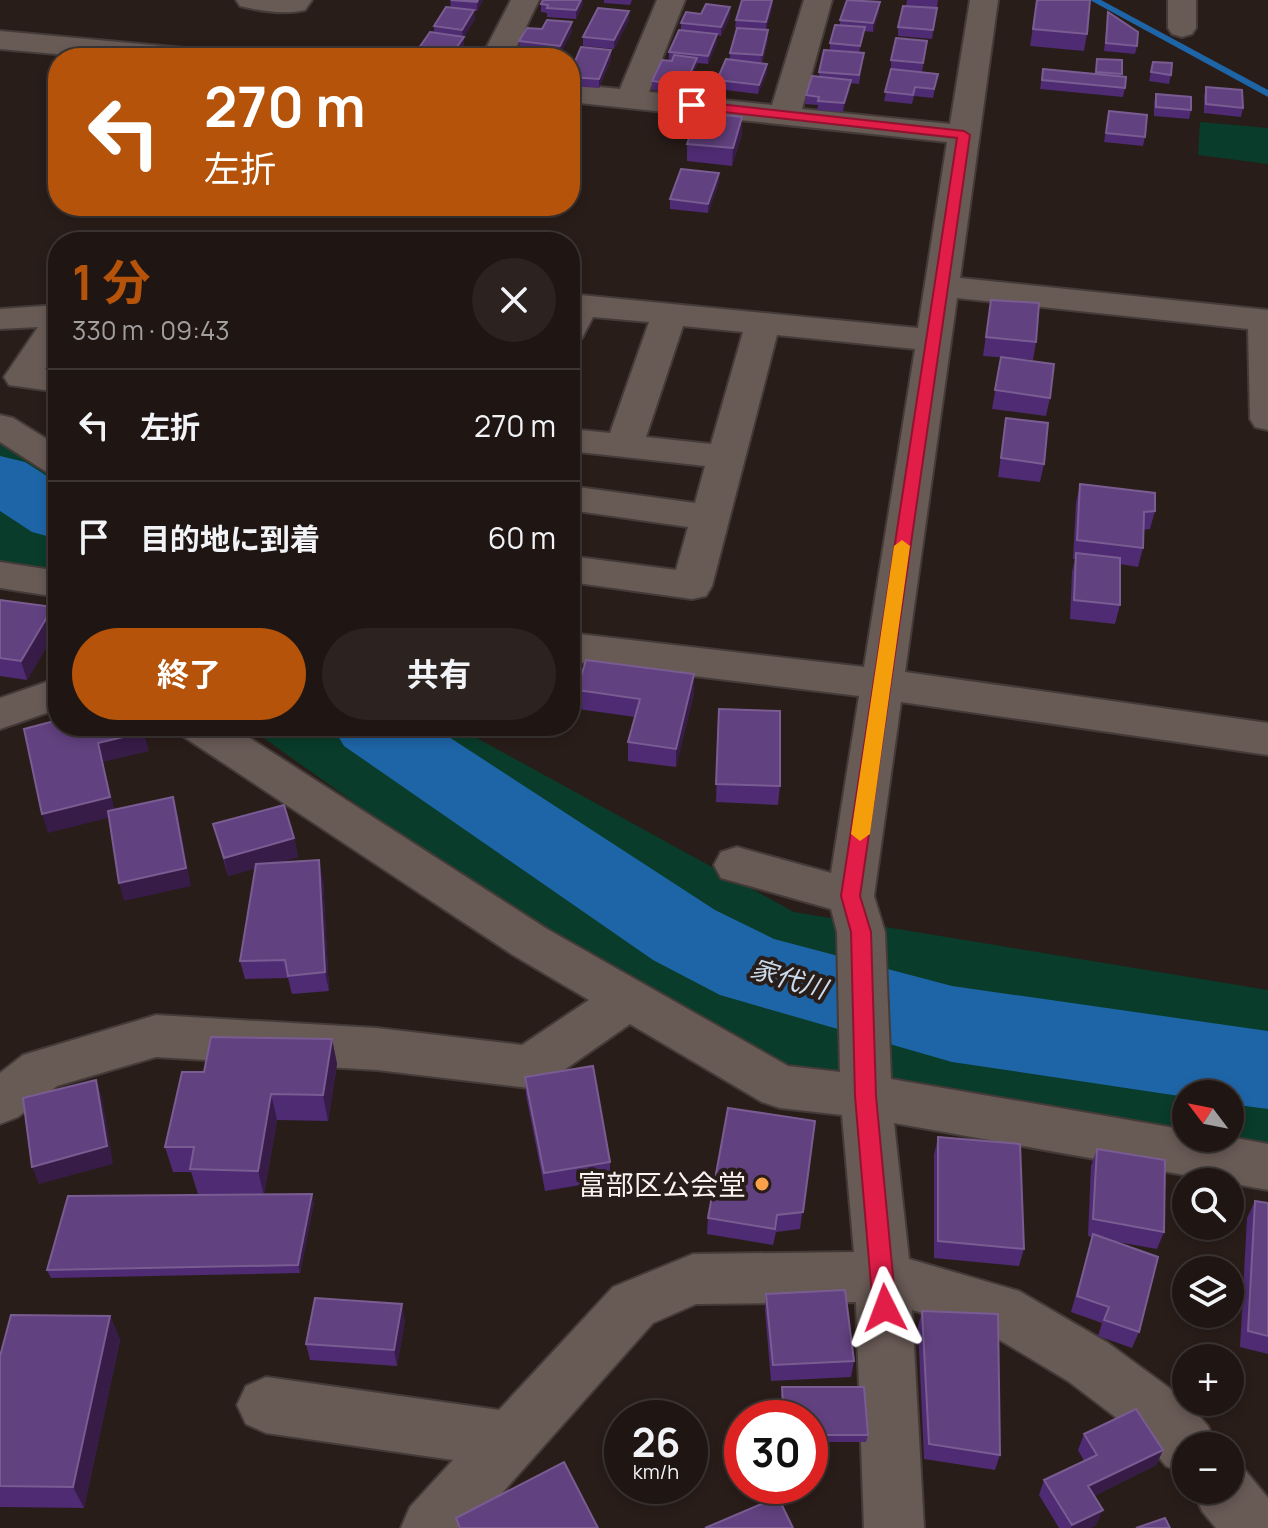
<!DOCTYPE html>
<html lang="ja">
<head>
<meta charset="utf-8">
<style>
  :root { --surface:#1f1613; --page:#2c2321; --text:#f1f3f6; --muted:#a19fa0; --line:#3c3533; --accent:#b45309 }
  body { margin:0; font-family:Manrope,"Noto Sans JP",sans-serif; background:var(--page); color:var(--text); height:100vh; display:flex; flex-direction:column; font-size:30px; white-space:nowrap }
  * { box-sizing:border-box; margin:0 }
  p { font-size:26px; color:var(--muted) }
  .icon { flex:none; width:44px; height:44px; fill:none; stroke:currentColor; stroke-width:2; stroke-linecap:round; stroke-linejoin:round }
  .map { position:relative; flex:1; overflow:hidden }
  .drawer { position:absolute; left:48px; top:232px; width:532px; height:504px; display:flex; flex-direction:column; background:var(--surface); border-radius:32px; box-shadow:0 4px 12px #0003,0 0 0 2px var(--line) }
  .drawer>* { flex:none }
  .banner { position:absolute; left:48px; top:48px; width:532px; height:168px; border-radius:32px; box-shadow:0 4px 12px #0003,0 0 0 2px var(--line); background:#b45309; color:#fff; overflow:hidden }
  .needle { width:52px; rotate:302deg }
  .buttons { position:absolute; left:1172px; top:1080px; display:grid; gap:16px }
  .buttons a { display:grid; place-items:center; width:72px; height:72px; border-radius:50%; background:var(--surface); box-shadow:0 4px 12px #0003,0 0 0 2px var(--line); font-size:40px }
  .speed { position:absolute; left:604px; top:1400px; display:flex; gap:16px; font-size:40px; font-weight:700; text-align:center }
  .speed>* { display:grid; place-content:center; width:104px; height:104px; border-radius:50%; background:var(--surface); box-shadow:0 4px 12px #0003,0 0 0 2px var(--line); line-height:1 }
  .speed small { font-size:20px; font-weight:400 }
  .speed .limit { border:12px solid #d22; background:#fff; color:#111 }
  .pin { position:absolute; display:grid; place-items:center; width:68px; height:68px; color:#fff; margin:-34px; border-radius:16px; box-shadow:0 4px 12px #0006 }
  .me { position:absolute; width:88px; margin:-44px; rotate:357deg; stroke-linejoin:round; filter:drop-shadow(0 0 6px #0008) }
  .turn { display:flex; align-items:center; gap:28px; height:168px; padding:0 24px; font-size:36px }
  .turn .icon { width:104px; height:104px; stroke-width:2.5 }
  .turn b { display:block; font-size:56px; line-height:68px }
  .round { display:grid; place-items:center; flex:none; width:84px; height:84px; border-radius:42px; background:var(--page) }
  .summary { display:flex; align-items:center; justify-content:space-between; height:136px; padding:0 24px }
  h1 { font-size:48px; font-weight:700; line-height:60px; color:var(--accent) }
  .action { display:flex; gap:16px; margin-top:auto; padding:16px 24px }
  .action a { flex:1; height:92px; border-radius:48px; background:var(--accent); color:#fff; font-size:32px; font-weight:700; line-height:92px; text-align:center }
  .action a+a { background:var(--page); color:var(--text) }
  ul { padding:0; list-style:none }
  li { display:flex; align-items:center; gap:24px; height:112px; padding:0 24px; border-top:2px solid var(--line) }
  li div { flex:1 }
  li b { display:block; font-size:30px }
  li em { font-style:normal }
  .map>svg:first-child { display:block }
</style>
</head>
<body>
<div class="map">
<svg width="1268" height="1528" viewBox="0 0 1268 1528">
  <rect width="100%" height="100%" fill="#291d19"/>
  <path fill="#093c2a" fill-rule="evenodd" d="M1200 122 1268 128V164L1198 155Z
    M0 431 58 472V600L0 563Z
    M247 726H455L794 912 1268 990V1162L754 1073 629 999ZM1186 1094H1230V1138H1186Z"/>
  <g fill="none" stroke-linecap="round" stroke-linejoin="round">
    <path fill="#1e65a7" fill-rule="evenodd" d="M1090 0H1101L1268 90V97Z"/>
    <path fill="#1e65a7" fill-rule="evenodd" d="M0 456 25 462 58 483V539L32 532 0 511Z
      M332 726H432L715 910 774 939 952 986 1268 1031V1109L1230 1104V1094H1186V1097L952 1062 720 995 653 960 344 746Z"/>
    <g stroke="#443b39" stroke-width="4">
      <path id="minor" d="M236 0H312L305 10C285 15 260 11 240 6Z
        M511 0H539L511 58H481Z
        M657 0H685L649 92 772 105 804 0H832L802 109 950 124 970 0H998L960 278 1268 310V430L1255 427 1250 419 1248 329 957 298 905 672 1268 723V755L901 702 874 896 885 932 891 1079 1186 1130V1138L1230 1137 1268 1144V1190L894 1123 909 1259 1019 1291 1108 1343 1183 1398 1208 1426 1216 1446H1186V1474L1166 1466 1143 1438 1068 1381 985 1331 912 1310 924 1528H864L856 1302 696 1304 653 1323 471 1528H401L410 1507 453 1460 266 1433 246 1424 237 1405 246 1386 266 1377 499 1410 613 1287 693 1254 854 1252 842 1115 780 1108 762 1102 630 1024 547 1082 529 1088 377 1070 156 1057 57 1086 18 1117 0 1124V1073L23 1055 156 1015 377 1028 522 1045 589 1000 513 955 184 737 177 726H231L547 929 788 1066 840 1072 837 932 831 909 721 878 714 865 721 852 737 847 831 873 859 696 570 661V633L864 667 915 349 777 335 712 586 706 596 692 599 570 582V556L676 570 688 527 570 510V486L695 503 705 466 570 451V429L610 433 649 322 593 317 582 338 570 341V297L580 295 918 328 947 142 570 102V84L620 89ZM683 326 743 332 711 444 646 437Z
        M1168 0H1196V28L1192 34 1182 37 1172 34 1168 28Z
        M0 31 195 49 205 52 210 58H101L0 49Z
        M58 305V349L45 369 58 370V392L9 385 4 377 38 327 0 329V309Z
        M0 415 13 418 58 446V475L45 471 0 442Z
        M0 562 58 571V597L0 588Z
        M58 678V709L0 729V698Z
        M1230 1464 1244 1469 1268 1498V1528H1216L1202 1511 1193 1490H1230Z"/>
    </g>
    <use href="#minor" fill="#685a55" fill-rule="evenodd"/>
  </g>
  <path fill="#4e2b72" d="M450 0H483L477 11H474L475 19 464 37V45L434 33V26L451 8Z
    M543 0H592H583V4L576 19 547 17V13L541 12V4Z
    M604 0H632L630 5 604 3Z
    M742 0H773L766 30H768V39L762 63 767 73 758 94 717 89V80L730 60V53L737 28H735L736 20Z
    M907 0H938L932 39 898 36V27L906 6Z
    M1037 0 1087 34 1084 51 1030 46Z
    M629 11V20L614 49 583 46V37Z
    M879 11 873 32 864 31 859 53H864L859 84 850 83 843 112 817 110 818 105 805 104 806 95 819 77V72L830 50V43L840 25V20Z
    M1108 12 1137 46 1135 54 1104 51Z
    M701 14 730 16 721 36 717 35V42L708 64 697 63 696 67 685 94 652 90V81L669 60V52L681 30V23Z
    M572 22V31L560 54H551V58L520 47 519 41 542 29Z
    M611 50V59L599 88 570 86V73Z
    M926 50 922 72 938 74 933 98 914 96 912 104 884 101 891 69V60Z
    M1097 59 1122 60 1121 77 1125 88 1123 97 1040 89 1043 69 1095 74Z
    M1153 62 1171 75 1169 84 1149 81Z
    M1206 87 1243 108 1241 117 1204 113V96Z
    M1156 94 1191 110 1189 119 1154 116V103Z
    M1109 111 1145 137 1143 146 1104 142Z
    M742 117V134L732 166 687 161V144Z
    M719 182 708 213 670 209V199Z
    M991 300 1036 342 1033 360 983 356Z
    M1001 357 1050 398 1046 416 992 409Z
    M1006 418 1044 464 1040 482 998 477Z
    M1080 484 1155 511 1150 529 1143 530V548L1138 567 1120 564V605L1115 624 1070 619 1072 572 1075 559H1073L1076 503Z
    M0 600 53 607 58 627 27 680 0 676Z
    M577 690 694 693 676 767 628 761V742L635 717 578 709Z
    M719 709 780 786 778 805 716 802Z
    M213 824 294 838 298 857 276 863 323 879 329 991 292 994 288 978 245 979 240 961 256 868 228 876Z
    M332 1039 337 1064 328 1121 277 1120 264 1194 314 1202 300 1273 51 1278 47 1270 223 1194H198L191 1172H173L165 1147Z
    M525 1077 610 1162V1180L545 1191 526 1095Z
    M815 1121 800 1229 776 1232 773 1245 707 1234 708 1218Z
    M938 1137 1024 1249 1019 1266 934 1258V1155Z
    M1097 1149 1164 1232 1157 1249 1112 1241 1139 1332 1132 1348 1098 1336 1102 1323 1071 1312 1092 1237 1088 1236 1091 1166Z
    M1255 1201 1268 1203V1354L1240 1347 1247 1218Z
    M766 1294 854 1361 851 1377 771 1381 765 1310Z
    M922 1311 1000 1455 995 1470 924 1459 918 1327Z
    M110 1316 120 1340 84 1508 0 1507V1356Z
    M405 1320 397 1366 310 1360 306 1344Z
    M782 1387 868 1435 866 1442H810V1418H782L781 1395Z
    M1084 1434 1163 1450 1156 1465 1094 1496 1096 1525 1090 1528H1059L1039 1495 1044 1480 1084 1461 1078 1450Z"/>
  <path fill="#371c48" d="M478 0H483L477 11V2Z
    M581 0H583V4L576 19V10Z
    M772 0 773 6 766 31V22Z
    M880 2 879 11 873 32V23Z
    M730 7V16L721 36V27Z
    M474 10 475 19 464 37V45L456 58H449L463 38 462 30Z
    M629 11V20L614 49V40Z
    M572 22V31L560 54V46Z
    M768 30V39L761 64 762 55Z
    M717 34V42L708 64V56Z
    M611 50V59L599 88V79Z
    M697 58 696 67 685 94V85Z
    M767 64V73L758 94 759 85Z
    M851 80 850 89 843 112 844 103Z
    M742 117V134L732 166 733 148Z
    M719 173V182L708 213V204Z
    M53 607 58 627 27 680 21 661Z
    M694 674V693L676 767V749Z
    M142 726 149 751 103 762 116 816 48 833 42 814 98 743Z
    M173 797 178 816 191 886 124 901 119 883Z
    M294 838 298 857 228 876 224 858Z
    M319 860 323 879 329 991 325 972Z
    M332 1039 337 1064 328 1121 323 1095Z
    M96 1080 102 1097 113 1164 39 1184 32 1167Z
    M271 1094 277 1120 264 1195 258 1171Z
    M312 1194 314 1202 300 1273 298 1265Z
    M402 1304 405 1320 397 1366 394 1350Z
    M110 1316 120 1340 84 1508 73 1487Z
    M1163 1450 1156 1465 1082 1502 1088 1486Z
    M1103 1510 1096 1525 1090 1528H1071L1072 1525Z"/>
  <path fill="#61417f" stroke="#795c91" stroke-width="2" d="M451 0H478L477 2Z
    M543 0H581L576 10 547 8 548 5 541 4Z
    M742 0H772L766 22 736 20Z
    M847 0 880 2 873 23 840 20Z
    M1037 0H1090L1087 34 1033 29Z
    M706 4 730 7 721 27 681 23 686 12 701 14Z
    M903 6 937 8 933 30 898 27Z
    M446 7 474 10 462 30 434 26Z
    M598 8 629 11 614 40 583 37Z
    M1108 12 1138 32 1137 46 1106 43Z
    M547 20 572 22 560 46 519 41 527 28 542 29Z
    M835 25 865 27 860 46 830 43Z
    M737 28 768 30 762 55 730 53Z
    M679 30 717 34 708 56 669 52Z
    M430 32 464 37 449 58H412Z
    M896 38 927 41 923 63 891 60Z
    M514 47 551 50 547 58H508Z
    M581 47 611 50 599 79 570 77V73Z
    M824 50 864 53 859 75 819 72Z
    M674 55 697 58 685 85 652 81 662 60 672 61Z
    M726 59 767 64 759 85 717 80Z
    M1097 59 1122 60V74L1096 72Z
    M1153 62 1172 63 1171 75 1151 72Z
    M891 69 938 74 934 89 915 87 913 95 885 92Z
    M1043 69 1126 77 1125 88 1042 80Z
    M812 76 851 80 844 103 818 101 819 97 806 95Z
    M1206 87 1242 90 1243 108 1206 104Z
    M1156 94 1191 97V110L1156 107Z
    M1109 111 1147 115 1145 137 1106 133Z
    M698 112 742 117 733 148 687 144Z
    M681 169 719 173 708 204 670 199Z
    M991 300 1039 303 1036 342 986 337Z
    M1001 357 1054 364 1050 398 995 390Z
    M1006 418 1048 423 1044 464 1001 458Z
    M1080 484 1155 493V511L1144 512 1143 548 1077 540Z
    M1076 553 1120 558V605L1074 600Z
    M0 600 53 607 21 661 0 658Z
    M586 660 694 674 676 749 628 742 640 699 577 690Z
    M719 709 780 711V786L716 784Z
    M58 720V726H142L144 732 98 743 110 797 42 814 24 729Z
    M173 797 186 868 119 883 108 811Z
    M284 805 294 838 224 858 213 824Z
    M319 860 325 972 288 976 285 960 240 961 256 864Z
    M211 1037 332 1039 323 1095 271 1094 258 1171 190 1169 194 1147H165L182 1072H204Z
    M593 1066 610 1162 544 1173 525 1077Z
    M96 1080 107 1146 32 1167 23 1098Z
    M728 1108 815 1121 803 1212 777 1215 775 1229 708 1218Z
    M938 1137 1020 1144 1024 1249 938 1241Z
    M1097 1149 1165 1160 1164 1232 1093 1219Z
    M312 1194 298 1265 47 1270 68 1196Z
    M1255 1201 1268 1203V1336L1248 1331Z
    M1093 1234 1158 1257 1139 1332 1104 1320 1109 1307 1077 1296Z
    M845 1290 854 1361 773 1365 766 1294Z
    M315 1298 402 1304 394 1350 306 1344Z
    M922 1311 998 1314 1000 1455 929 1444Z
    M11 1315 110 1316 73 1487 0 1486V1356Z
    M782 1387H864L868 1435H810V1418H784Z
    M1136 1409 1163 1450 1088 1486 1103 1510 1072 1525 1044 1480 1097 1455 1084 1434Z
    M564 1462 598 1528H460L456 1518Z
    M778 1497 793 1528H705Z
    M1165 1518 1170 1528H1136Z"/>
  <path fill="#e11d48" stroke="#92132f" stroke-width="2" d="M692 101 964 131 970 135 860 896 871 932 876 1096 896 1308 893 1315 885 1319 877 1315 873 1308 855 1096 851 932 841 896 957 138 688 108V102Z"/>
  <path fill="#f59e0b" d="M902 540 910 546 870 834 860 841 851 834 894 546Z"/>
  <circle fill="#f8a14a" stroke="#291d19" stroke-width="3" cx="762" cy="1184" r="8"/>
  <g text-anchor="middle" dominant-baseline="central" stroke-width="8" stroke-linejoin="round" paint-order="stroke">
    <g font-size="26" font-style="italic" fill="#c9daec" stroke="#291d19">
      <text transform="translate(789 978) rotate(17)">家代川</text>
    </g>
    <g font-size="28" fill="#fbf3f0" stroke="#291d19" text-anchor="end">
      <text x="746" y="1184">富部区公会堂</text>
    </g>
  </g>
</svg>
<div class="buttons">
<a><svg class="needle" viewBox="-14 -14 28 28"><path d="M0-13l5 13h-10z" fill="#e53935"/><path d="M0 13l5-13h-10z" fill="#a19fa0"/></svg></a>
<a><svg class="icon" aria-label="search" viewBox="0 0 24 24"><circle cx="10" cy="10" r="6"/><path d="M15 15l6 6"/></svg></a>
<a><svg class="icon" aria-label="layers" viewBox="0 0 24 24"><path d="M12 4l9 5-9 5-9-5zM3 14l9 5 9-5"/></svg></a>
<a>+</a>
<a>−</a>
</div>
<div class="speed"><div>26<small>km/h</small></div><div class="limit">30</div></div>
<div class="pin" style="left:692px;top:105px;background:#d93025"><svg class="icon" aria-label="arrive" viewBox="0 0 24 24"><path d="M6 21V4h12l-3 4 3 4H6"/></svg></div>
<svg class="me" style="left:885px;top:1308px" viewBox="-20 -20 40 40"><path d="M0-17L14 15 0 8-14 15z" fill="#e11d48" stroke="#fff" stroke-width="4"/></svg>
<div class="banner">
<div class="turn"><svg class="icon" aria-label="left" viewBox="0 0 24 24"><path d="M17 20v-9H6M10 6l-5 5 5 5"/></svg><div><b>270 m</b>左折</div></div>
</div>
<section class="drawer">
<div class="summary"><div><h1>1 分</h1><p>330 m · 09:43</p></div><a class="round"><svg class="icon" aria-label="close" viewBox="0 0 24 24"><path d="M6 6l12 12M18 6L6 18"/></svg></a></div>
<ul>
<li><svg class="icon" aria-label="left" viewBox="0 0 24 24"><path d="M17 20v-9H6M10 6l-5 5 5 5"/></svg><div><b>左折</b></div><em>270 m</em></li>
<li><svg class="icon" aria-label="arrive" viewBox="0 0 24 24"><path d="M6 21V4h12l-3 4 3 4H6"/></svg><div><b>目的地に到着</b></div><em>60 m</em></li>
</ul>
<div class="action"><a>終了</a><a>共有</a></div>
</section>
</div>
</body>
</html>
